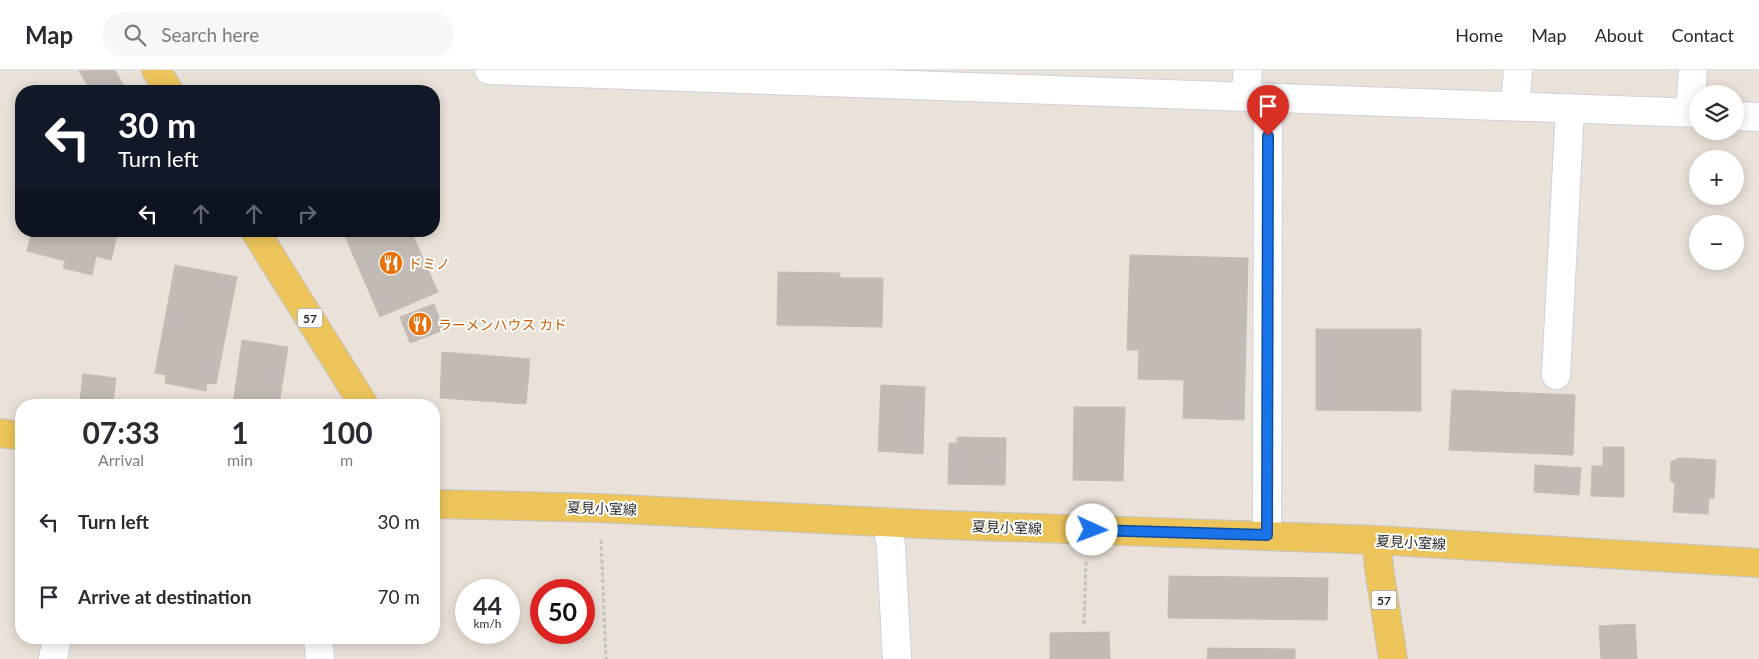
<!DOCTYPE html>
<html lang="en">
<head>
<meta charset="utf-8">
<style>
  :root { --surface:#fff; --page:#f7f7f7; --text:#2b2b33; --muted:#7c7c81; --line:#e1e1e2 }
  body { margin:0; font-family:Lato,"Noto Sans JP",sans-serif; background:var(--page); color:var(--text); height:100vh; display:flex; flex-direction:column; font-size:19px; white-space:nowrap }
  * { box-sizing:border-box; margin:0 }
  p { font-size:16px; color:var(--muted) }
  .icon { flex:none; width:28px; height:28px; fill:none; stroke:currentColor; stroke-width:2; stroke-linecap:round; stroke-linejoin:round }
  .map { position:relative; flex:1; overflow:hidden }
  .side { position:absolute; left:15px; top:329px; width:425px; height:245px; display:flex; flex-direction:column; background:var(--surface); border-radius:20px; box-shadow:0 2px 12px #0003 }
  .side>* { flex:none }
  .hud { position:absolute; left:15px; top:15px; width:425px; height:152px; border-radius:20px; box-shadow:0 2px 12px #0003; background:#111827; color:#fff; overflow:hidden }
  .buttons { position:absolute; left:1689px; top:15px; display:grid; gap:10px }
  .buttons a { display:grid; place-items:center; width:55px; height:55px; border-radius:50%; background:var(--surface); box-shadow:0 2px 12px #0003; font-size:25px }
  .speed { position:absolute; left:455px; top:509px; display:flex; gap:10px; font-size:25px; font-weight:700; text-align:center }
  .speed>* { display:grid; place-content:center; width:65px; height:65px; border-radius:50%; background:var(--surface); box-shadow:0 2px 12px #0003; line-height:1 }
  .speed small { font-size:12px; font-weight:400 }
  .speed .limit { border:8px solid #d22; background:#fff; color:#111 }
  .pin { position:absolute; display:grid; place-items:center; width:42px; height:42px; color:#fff; margin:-51px -21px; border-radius:50% 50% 50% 0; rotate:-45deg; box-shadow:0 0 5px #0007 }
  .pin .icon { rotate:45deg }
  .me { position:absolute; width:55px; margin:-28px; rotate:92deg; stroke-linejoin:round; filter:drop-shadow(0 0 4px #0008) }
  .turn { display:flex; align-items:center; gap:18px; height:105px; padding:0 20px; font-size:22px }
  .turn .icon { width:65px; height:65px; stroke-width:2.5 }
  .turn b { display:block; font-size:35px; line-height:42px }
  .lanes { display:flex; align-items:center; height:48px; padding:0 20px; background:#0003; justify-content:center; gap:25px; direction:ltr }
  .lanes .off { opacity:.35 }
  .eta { display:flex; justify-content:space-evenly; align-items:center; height:85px; text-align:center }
  .eta b { font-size:30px; font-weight:700; line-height:35px }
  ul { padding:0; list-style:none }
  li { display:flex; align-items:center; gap:15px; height:75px; padding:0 20px }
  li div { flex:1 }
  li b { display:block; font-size:19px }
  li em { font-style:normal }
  header { display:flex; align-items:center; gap:30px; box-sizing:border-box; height:70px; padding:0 25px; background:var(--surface); border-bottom:1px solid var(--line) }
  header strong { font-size:24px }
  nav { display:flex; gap:28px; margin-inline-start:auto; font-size:18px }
  .search { width:350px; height:45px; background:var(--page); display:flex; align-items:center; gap:12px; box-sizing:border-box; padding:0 18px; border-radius:20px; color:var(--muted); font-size:19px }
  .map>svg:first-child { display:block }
</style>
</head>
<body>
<header>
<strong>Map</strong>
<div class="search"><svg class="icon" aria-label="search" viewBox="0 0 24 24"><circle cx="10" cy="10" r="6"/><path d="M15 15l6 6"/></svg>Search here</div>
<nav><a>Home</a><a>Map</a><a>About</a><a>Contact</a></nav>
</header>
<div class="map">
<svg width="1759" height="589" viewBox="0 0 1759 589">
  <rect width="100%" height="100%" fill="#eae1d8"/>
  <path fill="#c2bbb5" stroke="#c4bdb2" d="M115 0 127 21H91L79 1Z
    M32 161H118L111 190 96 186 92 205 63 198 65 191 27 181Z
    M351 161H411L438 222 380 247 344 164Z
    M1130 185 1248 188 1244 350 1183 348 1184 310 1138 309 1139 280H1127Z
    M175 195 237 207 216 314 207 313 206 321 165 313 166 305 155 303Z
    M778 202 840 203V208H883L882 257 777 255Z
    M434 234 444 260 410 273 400 247Z
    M1316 259H1421V341L1316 340Z
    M242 270 288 277 279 335H233Z
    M442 282 530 289 526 334 440 328Z
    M83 304 116 308 113 334 80 331Z
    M881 315 925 317 923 384 878 381Z
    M1452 320 1575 325 1573 385 1449 380Z
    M1074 337H1125L1123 411 1073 410Z
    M957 367 1006 368 1005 415 948 414 949 373H957Z
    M1603 377H1624V427L1591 426 1592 396H1603Z
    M1679 388 1716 390 1714 428H1709L1708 444 1673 442 1675 414 1670 410 1671 392Z
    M1535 395 1581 398 1579 425 1534 422Z
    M1169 506 1328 508 1327 550 1168 548Z
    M1635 554 1637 589H1601L1599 556Z
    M1109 562 1110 589H1050V563Z
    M1208 578 1295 579V589H1207Z"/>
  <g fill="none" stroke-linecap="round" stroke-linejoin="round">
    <g stroke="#ced2e0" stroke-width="30">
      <path id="minor" d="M489 0 1698 43
        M1245 26 1248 0
        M1515 36 1518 0
        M1690 42 1693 0
        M1735 46 1759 47
        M1556 305 1570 38
        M887 452 891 477 897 589
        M1267 465 1268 27
        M318 568 320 589
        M53 589 57 568"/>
    </g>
    <g stroke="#c3c3c3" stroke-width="30">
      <path id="major" d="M156 0 169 21
        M255 161 364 335
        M0 363 21 366
        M434 434 599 438 921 454 1376 470 1759 493
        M1376 470 1379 498 1393 589"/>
    </g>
    <path stroke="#c3c3c3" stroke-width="3" stroke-dasharray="4 2.5" stroke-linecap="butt" d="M601 470 606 589
      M1084 554 1086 491"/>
    <use href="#minor" stroke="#fff" stroke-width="28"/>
    <use href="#major" stroke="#edc45a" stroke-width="28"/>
  </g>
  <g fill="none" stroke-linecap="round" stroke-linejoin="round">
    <g stroke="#114b97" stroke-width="12">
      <path id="route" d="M1092 460 1267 465 1268 66"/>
    </g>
    <use href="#route" stroke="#1a73e8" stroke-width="9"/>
  </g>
  <defs>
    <g id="restaurant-disc" transform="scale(1.25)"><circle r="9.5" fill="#e8710a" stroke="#fff"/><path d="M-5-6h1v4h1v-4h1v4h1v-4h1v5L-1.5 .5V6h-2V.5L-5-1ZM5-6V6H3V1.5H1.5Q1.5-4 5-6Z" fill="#fff"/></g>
  </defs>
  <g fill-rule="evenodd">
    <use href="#restaurant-disc" x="391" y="193"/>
    <use href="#restaurant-disc" x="420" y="254"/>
  </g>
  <g text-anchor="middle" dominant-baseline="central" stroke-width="4" stroke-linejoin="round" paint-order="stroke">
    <g fill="#fff" stroke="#686868" stroke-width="1">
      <rect x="297.5" y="238.5" width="25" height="19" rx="4"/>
      <rect x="1371.5" y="520.5" width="25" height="19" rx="4"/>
    </g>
    <g font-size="12" font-weight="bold" fill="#272727">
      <text x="310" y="248">57</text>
      <text x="1384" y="530">57</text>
    </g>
    <g font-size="14" fill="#c56008" stroke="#fff" text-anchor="start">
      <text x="408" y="193">ドミノ</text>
      <text x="438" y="254">ラーメンハウス カド</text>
    </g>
    <g font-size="14" fill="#272727" stroke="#fff">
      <text transform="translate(602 438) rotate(2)">夏見小室線</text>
      <text transform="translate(1007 457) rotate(2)">夏見小室線</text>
      <text transform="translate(1411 472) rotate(3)">夏見小室線</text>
    </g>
  </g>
</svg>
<div class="buttons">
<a><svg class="icon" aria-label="layers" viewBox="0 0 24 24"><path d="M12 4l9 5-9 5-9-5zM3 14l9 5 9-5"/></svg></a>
<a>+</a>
<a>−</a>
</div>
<div class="speed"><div>44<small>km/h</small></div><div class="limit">50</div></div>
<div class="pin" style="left:1268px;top:66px;background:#d93025"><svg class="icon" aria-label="arrive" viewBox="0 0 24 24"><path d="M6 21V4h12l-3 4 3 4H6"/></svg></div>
<svg class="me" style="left:1092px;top:460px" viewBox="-20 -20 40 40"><circle r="19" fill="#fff"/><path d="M0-13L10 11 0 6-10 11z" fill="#1a73e8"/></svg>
<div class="hud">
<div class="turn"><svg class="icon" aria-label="left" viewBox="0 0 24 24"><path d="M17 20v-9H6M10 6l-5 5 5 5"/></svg><div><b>30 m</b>Turn left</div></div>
<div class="lanes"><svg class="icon" aria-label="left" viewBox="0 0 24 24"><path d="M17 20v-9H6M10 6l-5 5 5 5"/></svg><svg class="icon off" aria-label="ahead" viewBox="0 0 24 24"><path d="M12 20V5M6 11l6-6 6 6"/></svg><svg class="icon off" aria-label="ahead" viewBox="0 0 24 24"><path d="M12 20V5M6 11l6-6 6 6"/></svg><svg class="icon off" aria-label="right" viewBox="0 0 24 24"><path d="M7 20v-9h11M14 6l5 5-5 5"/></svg></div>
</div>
<section class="side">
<div class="eta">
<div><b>07:33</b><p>Arrival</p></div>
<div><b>1</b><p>min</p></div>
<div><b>100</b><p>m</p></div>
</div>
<ul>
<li><svg class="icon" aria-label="left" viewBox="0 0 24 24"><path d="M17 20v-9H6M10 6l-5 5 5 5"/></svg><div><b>Turn left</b></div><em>30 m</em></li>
<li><svg class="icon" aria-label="arrive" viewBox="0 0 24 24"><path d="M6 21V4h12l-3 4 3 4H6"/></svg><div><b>Arrive at destination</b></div><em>70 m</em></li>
</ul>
</section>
</div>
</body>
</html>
